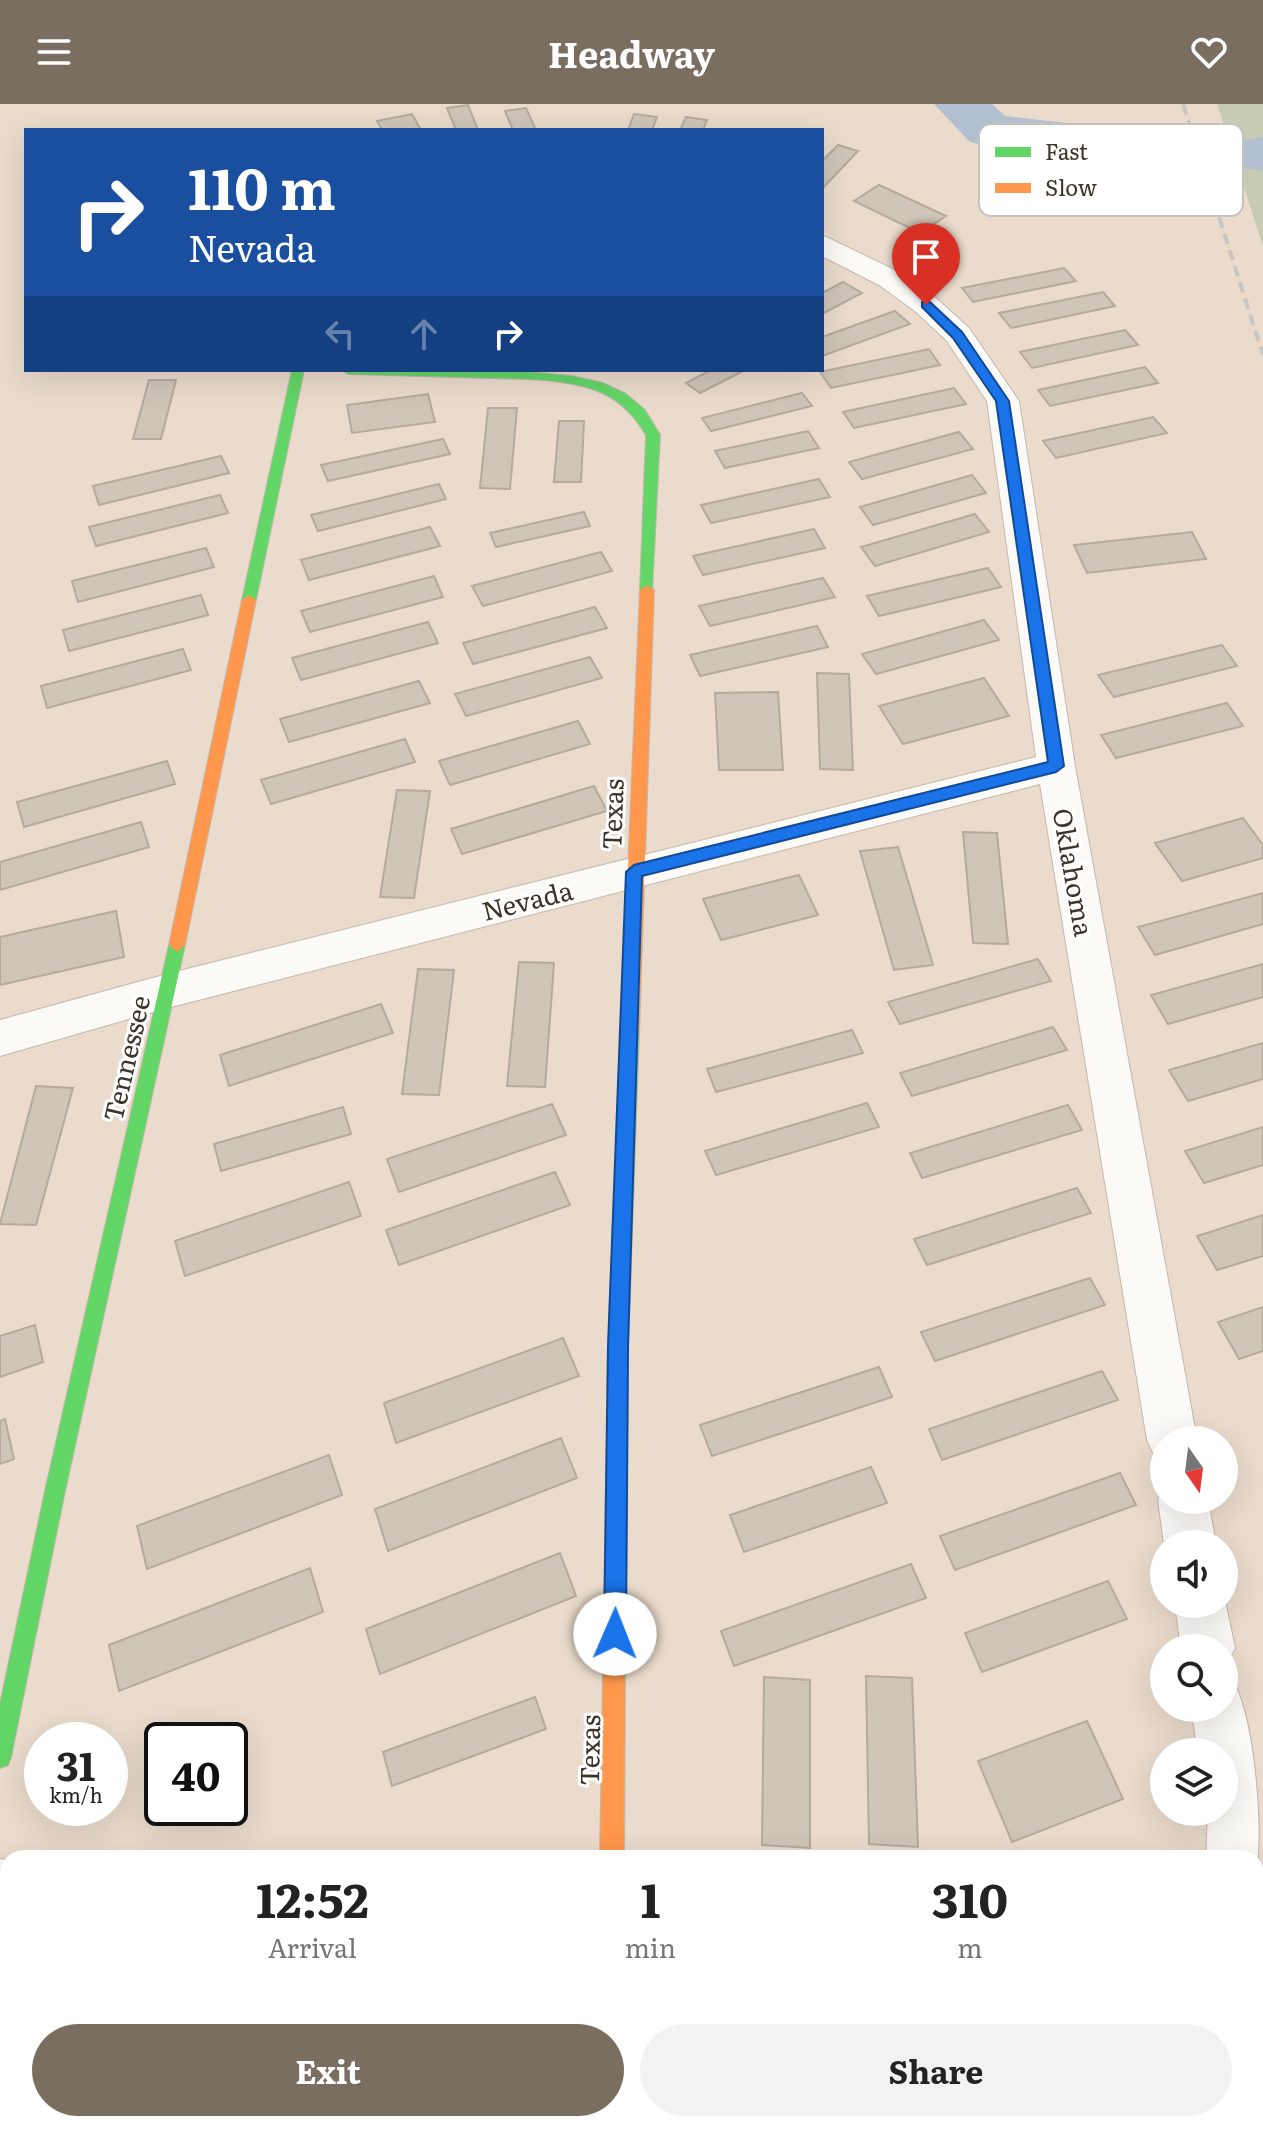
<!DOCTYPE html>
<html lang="en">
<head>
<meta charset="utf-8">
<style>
  :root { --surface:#fff; --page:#f2f2f2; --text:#222; --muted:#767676; --accent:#7a6e61 }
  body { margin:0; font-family:Literata,serif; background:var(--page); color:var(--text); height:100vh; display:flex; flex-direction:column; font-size:30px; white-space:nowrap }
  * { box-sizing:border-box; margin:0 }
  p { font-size:26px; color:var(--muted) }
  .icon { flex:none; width:44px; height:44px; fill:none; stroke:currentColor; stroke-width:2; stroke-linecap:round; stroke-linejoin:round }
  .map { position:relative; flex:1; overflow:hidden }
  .sheet { position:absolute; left:0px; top:1746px; width:1264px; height:282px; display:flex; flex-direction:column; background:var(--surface); border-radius:24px 24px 0 0; box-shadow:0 8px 32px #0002 }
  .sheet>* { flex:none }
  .hud { position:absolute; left:24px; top:24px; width:800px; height:244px; border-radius:0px; box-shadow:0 8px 32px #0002; background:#1a4fa0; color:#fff; overflow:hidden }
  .needle { width:52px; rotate:166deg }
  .fabs { position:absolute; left:1150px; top:1322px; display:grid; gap:16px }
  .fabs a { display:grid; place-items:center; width:88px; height:88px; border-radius:50%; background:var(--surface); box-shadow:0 8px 32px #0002; font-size:40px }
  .speed { position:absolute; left:24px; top:1618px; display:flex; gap:16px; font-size:40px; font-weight:700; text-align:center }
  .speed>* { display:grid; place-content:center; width:104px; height:104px; border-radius:50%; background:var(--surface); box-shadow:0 8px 32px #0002; line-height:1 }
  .speed small { font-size:20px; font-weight:400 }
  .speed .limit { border:4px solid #111; border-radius:12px; background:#fff; color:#111 }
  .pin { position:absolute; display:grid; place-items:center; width:68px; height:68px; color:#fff; margin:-82px -34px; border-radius:50% 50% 50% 0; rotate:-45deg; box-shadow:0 0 8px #0007 }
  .pin .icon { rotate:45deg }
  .me { position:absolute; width:88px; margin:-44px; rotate:1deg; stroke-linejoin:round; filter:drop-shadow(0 0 6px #0008) }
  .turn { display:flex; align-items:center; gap:28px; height:168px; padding:0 32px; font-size:36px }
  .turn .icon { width:104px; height:104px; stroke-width:2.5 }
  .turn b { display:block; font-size:56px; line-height:68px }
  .lanes { display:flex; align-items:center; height:76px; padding:0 32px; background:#0003; justify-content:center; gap:40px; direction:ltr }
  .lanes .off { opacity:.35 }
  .eta { display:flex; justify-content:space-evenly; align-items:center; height:136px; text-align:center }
  .eta b { font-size:48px; font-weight:700; line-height:56px }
  .button { display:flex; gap:16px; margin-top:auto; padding:16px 32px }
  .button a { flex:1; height:92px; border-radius:48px; background:var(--accent); color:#fff; font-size:32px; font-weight:700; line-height:92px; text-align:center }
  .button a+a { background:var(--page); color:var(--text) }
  header { display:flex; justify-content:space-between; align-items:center; height:104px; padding:0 32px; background:var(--accent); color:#fff; font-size:36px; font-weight:700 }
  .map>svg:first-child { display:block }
</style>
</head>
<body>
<header><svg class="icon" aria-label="menu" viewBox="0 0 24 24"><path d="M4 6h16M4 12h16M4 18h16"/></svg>Headway<svg class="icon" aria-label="heart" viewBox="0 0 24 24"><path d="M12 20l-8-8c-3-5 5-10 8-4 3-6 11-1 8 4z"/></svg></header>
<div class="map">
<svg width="1263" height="2027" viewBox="0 0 1263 2027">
  <rect width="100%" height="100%" fill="#eadbcc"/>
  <path fill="#c8cbb3" d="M1217 0H1263V142Z"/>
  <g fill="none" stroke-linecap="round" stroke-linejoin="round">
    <path fill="#b1bfd0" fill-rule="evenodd" d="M934 0H992L1005 12 1154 29 1174 34 1182 46 1174 58 1154 63 989 42 970 38Z
      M1263 33V67L1237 62 1229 50 1237 38Z"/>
  </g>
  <path fill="#d0c5b9" stroke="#b4aa9d" stroke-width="2" d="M468 1 478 26H456L447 4Z
    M526 4 536 26H513L505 7Z
    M412 10 421 26H382L377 17Z
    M634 10 657 13 652 26H628Z
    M686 13 707 16 703 26H680Z
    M838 41 858 47 822 85V57Z
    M879 81 946 112 920 129 854 97Z
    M1064 164 1076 177 973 198 962 184Z
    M843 178 862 189 822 210V189Z
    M1103 188 1115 202 1011 224 999 209Z
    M895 207 910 220 822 252V233Z
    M1125 226 1138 241 1032 264 1020 248Z
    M929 245 940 261 831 284 820 268Z
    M1145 263 1158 279 1050 302 1038 286Z
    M711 266H745L700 289 686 279Z
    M149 276H176L161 335H133Z
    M954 284 966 300 854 324 843 308Z
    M802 289 812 302 711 327 702 314Z
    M428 290 435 318 352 329 347 301Z
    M488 304H517L510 385 480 384Z
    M1153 313 1167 329 1056 354 1043 337Z
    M559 317H584L581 378H554Z
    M808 327 819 344 725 364 715 347Z
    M959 328 973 345 862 375 849 358Z
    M443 335 450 350 328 377 321 361Z
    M221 352 229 369 99 401 93 382Z
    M972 371 986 389 873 421 860 403Z
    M819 375 830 393 711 419 701 401Z
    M439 380 446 395 318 427 311 411Z
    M220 391 228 409 96 442 89 423Z
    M584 408 590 422 496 443 490 429Z
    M975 410 989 428 875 462 861 443Z
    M430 423 440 442 309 476 301 456Z
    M814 425 825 444 703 471 693 452Z
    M1192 428 1206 455 1087 469 1074 441Z
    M206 444 214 463 78 498 72 477Z
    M601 448 612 467 483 502 472 482Z
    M988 464 1001 483 879 512 867 492Z
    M434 472 443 493 310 528 301 507Z
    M823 474 835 493 710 522 699 502Z
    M201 491 208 511 69 547 63 526Z
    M595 503 607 524 473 560 463 539Z
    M984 516 999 536 876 570 862 550Z
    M428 518 438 539 301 576 292 554Z
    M817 522 828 543 700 572 690 551Z
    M1222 541 1237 562 1114 593 1098 571Z
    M183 545 191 566 47 604 41 582Z
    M590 553 602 574 466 612 455 590Z
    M817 569 849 570 853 666 820 665Z
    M984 574 1009 612 903 640 879 602Z
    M419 577 430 599 289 638 280 615Z
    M778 588 783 666H719L715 589Z
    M1227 599 1243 622 1116 654 1101 631Z
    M578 617 590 640 450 681 439 657Z
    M405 635 415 658 271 700 261 676Z
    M167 657 175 680 24 723 17 698Z
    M594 682 607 707 462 750 451 725Z
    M397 686 430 687 414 794 380 793Z
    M1243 714 1263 741V754L1182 777 1155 739Z
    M141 718 149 743 0 786V758Z
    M963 728 997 729 1008 840 973 839Z
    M898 743 933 861 894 866 860 747Z
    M799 771 818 811 721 836 703 795Z
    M1263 789V820L1155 851 1138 823Z
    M116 807 124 853 0 881V833Z
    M1038 855 1051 877 900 920 888 898Z
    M519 858 554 859 545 983 507 982Z
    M1263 860V893L1168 920 1151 891Z
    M418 865 454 866 439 991 402 990Z
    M381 900 393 929 229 982 220 951Z
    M1053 923 1067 946 912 992 900 969Z
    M852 926 863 949 716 988 707 965Z
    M1263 939V975L1188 997 1169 966Z
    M36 982 73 984 36 1121 0 1120Z
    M867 999 879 1023 716 1071 705 1047Z
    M552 1000 566 1031 399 1088 387 1055Z
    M1068 1001 1082 1026 922 1074 910 1049Z
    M343 1003 351 1030 221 1067 214 1040Z
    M1263 1023V1061L1204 1079 1185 1047Z
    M555 1068 570 1101 399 1161 386 1126Z
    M349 1078 361 1112 185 1172 175 1137Z
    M1077 1084 1091 1109 927 1161 914 1135Z
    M1263 1111V1152L1217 1166 1197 1132Z
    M1090 1174 1105 1201 935 1257 921 1228Z
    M1263 1203V1247L1239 1255 1218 1218Z
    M35 1221 43 1258 0 1273V1232Z
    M563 1234 579 1272 396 1339 384 1299Z
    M879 1263 892 1293 712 1352 700 1321Z
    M1102 1267 1118 1296 942 1356 929 1325Z
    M5 1315 14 1355 0 1360V1317Z
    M561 1334 577 1374 388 1447 375 1405Z
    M329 1351 342 1391 147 1465 137 1422Z
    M871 1363 887 1399 744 1448 730 1411Z
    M1120 1369 1136 1401 955 1466 940 1432Z
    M560 1449 576 1492 380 1570 366 1525Z
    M911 1460 926 1494 734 1562 721 1527Z
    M310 1464 323 1508 119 1587 109 1541Z
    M1108 1477 1127 1515 982 1568 965 1529Z
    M866 1572 912 1574 918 1743 869 1740Z
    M764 1573 810 1576V1744L762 1741Z
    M535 1593 546 1625 392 1682 383 1648Z
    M1087 1617 1123 1695 1012 1738 978 1657Z
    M72 2020H125V2027H72Z
    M194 2020H246L247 2027H194Z
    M477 2020H524V2027H476Z
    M630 2020H683L684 2027H632Z
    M883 2020H936L937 2027H885Z
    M1021 2020H1073L1075 2027H1023Z"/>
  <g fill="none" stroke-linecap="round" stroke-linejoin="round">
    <g stroke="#c4b8ac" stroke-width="2">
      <path id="street" d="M822 131 901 169 937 195 969 224 1019 297 1075 662 1197 1336H1164V1356L1155 1353 1147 1336 1040 680 167 904 0 952V916L167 870 1036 653 987 297 947 237 915 207 879 181 822 152Z
        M1164 1381V1396H1208L1216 1440H1164L1158 1396Z
        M1224 1492 1235 1544 1224 1564V1544H1181L1175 1500H1224Z
        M1224 1579 1237 1585C1255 1627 1263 1726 1256 1769V1754H1206L1208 1708H1224V1648H1198L1191 1604H1224Z
        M0 1755 8 1756V1814L0 1813Z
        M330 2020H392L391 2027H329Z
        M1160 2020H1222L1225 2027H1163Z"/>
    </g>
    <g stroke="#c4b8ac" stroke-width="2">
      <path id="fast" d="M292 266H304L256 496 249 501 242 496Z
        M342 266 516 267 572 272 603 279 626 290 645 306 660 331 652 489H642L640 486 646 331C633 309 617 293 592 285 560 274 522 275 489 274 442 273 395 271 348 270Z
        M177 834 185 841 65 1387 11 1653 8 1661 0 1664V1600L45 1387 169 841Z
        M630 921 636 923 639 928 628 1243 625 1574 622 1582 614 1585 606 1582 603 1574 608 1243 621 928 624 923Z"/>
    </g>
    <g stroke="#c4b8ac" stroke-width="2">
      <path id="slow" d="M647 481 654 486 639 928 636 933H624L621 928 640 486Z
        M249 491 256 496 185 841 177 848 169 841 242 496Z
        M614 1563 622 1566 625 1574 624 1754H600L603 1574 606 1566Z"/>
    </g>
    <use href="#street" fill="#fcfaf7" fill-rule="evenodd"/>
    <use href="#fast" fill="#63d668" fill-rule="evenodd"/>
    <use href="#slow" fill="#ff974d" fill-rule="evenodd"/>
    <path stroke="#c9c5c0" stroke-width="4" stroke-dasharray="11 6" stroke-linecap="butt" d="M1183 0 1263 251"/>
  </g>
  <path fill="#1a73e8" stroke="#114b97" stroke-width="2" d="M922 198H930L962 228 1009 297 1064 662 1056 668 642 772 628 1243 626 1530 623 1538 615 1541 607 1538 604 1530 608 1243 626 768 634 761 1048 658 996 297 953 234 922 203Z"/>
  <g text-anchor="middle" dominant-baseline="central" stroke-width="6" stroke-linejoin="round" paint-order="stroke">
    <g font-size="26" fill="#3e3328" stroke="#fff">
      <text transform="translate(611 710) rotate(-88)">Texas</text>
      <text transform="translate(1075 768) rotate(80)">Oklahoma</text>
      <text transform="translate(527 795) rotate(-14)">Nevada</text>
      <text transform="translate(125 954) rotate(-77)">Tennessee</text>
      <text transform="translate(588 1646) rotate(-89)">Texas</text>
    </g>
  </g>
  <rect x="979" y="20" width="264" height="92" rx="12" fill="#fff" stroke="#c5c2be" stroke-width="2"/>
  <rect x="995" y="43" width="36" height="10" fill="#63d668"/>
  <rect x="995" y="79" width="36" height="10" fill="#ff974d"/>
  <g font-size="22" fill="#3e3328">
    <text x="1045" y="56">Fast</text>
    <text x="1045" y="92">Slow</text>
  </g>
</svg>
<div class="fabs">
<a><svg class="needle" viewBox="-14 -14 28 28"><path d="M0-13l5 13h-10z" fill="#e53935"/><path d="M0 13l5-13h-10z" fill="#767676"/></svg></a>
<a><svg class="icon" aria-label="sound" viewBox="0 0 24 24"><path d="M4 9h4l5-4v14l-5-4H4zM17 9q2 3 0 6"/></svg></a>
<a><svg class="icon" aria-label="search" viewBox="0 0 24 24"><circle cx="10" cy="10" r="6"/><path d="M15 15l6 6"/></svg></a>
<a><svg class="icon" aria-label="layers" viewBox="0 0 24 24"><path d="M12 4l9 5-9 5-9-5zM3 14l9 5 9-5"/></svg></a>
</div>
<div class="speed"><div>31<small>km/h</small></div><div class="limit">40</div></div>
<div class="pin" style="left:926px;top:201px;background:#d93025"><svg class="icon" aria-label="arrive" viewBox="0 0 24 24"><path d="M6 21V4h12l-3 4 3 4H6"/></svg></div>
<svg class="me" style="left:615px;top:1530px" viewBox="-20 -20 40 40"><circle r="19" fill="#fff"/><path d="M0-13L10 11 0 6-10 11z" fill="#1a73e8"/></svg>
<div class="hud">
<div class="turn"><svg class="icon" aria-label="right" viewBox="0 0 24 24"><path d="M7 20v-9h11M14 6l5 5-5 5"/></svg><div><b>110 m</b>Nevada</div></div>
<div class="lanes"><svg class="icon off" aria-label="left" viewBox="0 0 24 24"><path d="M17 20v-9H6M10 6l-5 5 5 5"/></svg><svg class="icon off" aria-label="ahead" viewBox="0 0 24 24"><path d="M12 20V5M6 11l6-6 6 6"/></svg><svg class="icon" aria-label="right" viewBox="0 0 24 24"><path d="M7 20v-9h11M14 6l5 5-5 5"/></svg></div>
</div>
<section class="sheet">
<div class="eta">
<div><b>12:52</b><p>Arrival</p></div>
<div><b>1</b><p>min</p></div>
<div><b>310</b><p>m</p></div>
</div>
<div class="button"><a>Exit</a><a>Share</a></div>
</section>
</div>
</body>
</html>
